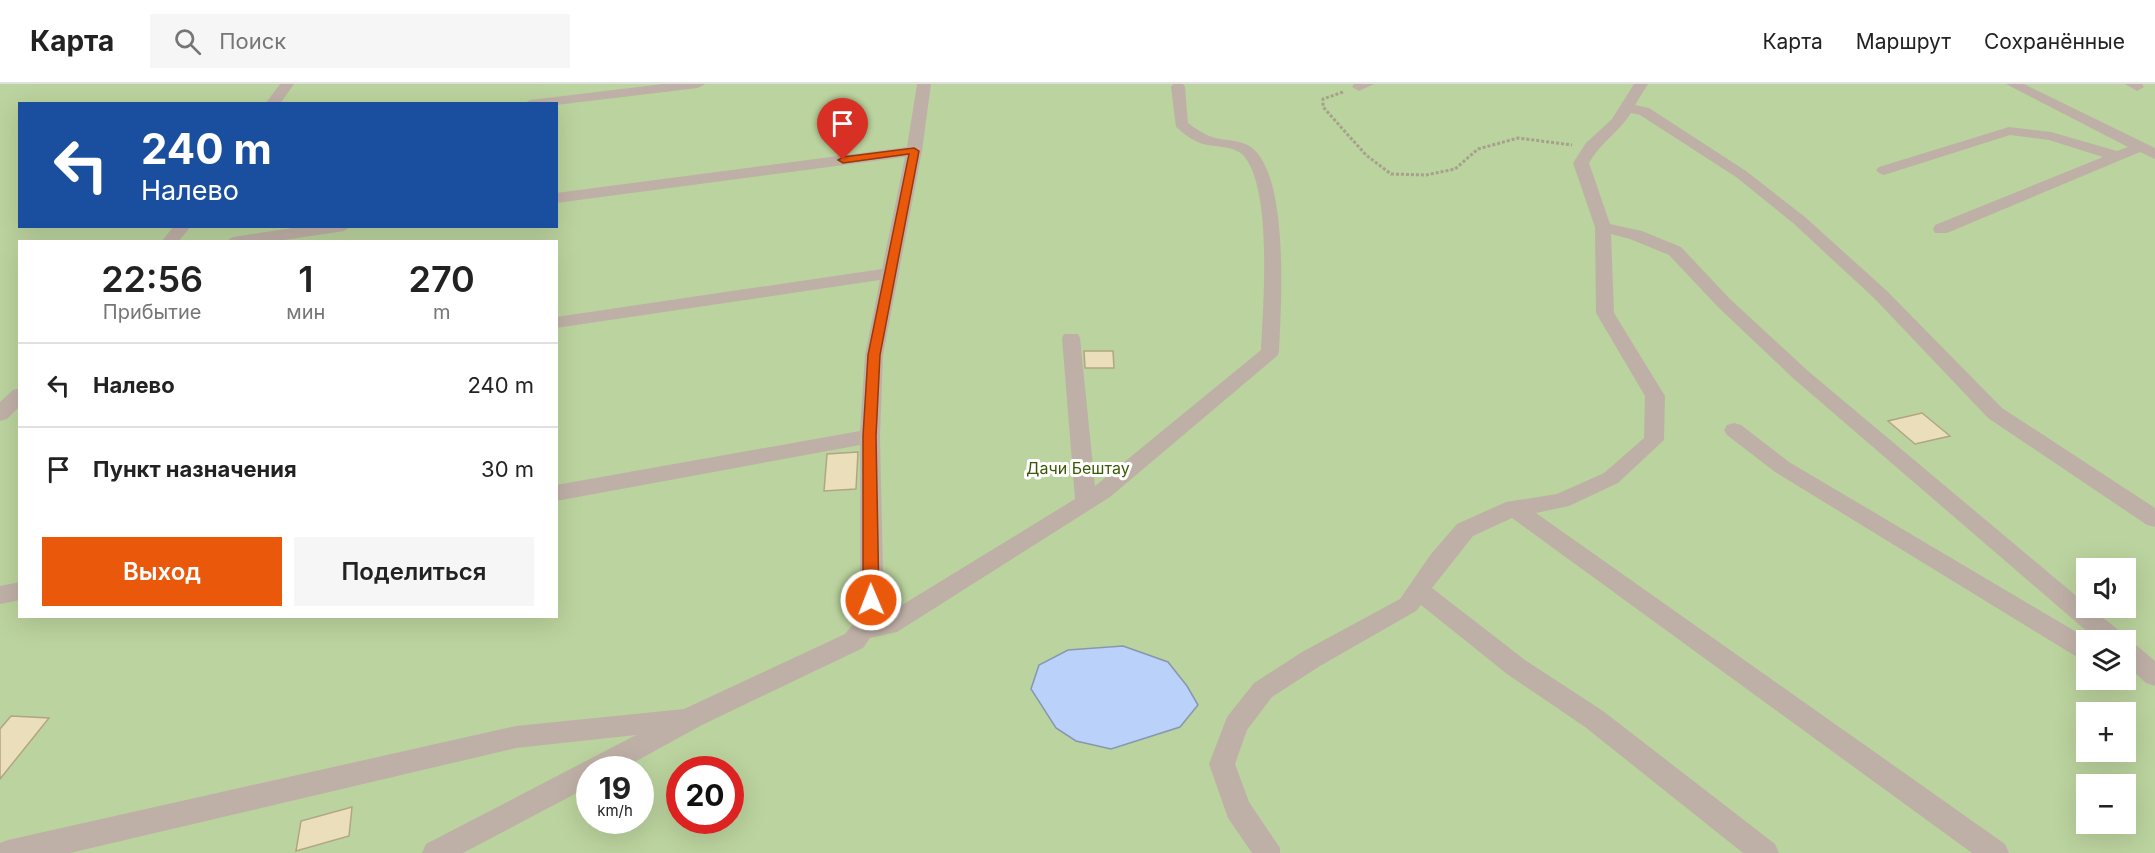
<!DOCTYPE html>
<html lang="ru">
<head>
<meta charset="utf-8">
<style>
  :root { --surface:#fff; --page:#f6f6f6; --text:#222; --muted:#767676; --line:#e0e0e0; --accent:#ea580c }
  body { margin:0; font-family:Inter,sans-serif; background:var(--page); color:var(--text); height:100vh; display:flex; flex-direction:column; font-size:22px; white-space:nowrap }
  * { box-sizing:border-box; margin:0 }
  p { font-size:20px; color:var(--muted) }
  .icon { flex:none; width:33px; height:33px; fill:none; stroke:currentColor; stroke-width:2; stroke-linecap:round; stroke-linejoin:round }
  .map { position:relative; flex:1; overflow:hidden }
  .side { position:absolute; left:18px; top:156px; width:540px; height:378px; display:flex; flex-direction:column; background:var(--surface); border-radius:0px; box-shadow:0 6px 24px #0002 }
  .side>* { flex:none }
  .top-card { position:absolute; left:18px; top:18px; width:540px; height:126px; border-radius:0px; box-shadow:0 6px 24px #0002; background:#1a4fa0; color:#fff; overflow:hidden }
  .buttons { position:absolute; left:2076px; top:474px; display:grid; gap:12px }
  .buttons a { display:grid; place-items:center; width:60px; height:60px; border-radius:0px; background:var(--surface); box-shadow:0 6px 24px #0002; font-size:30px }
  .speed { position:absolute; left:576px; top:672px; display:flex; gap:12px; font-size:30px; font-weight:700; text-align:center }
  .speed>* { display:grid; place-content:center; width:78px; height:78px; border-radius:50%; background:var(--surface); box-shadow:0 6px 24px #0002; line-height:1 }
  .speed small { font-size:15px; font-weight:400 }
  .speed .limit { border:9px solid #d22; background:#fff; color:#111 }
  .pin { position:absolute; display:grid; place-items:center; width:51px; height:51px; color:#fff; margin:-62px -26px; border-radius:50% 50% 50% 0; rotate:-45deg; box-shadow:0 0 6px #0007 }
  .pin .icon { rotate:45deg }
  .me { position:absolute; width:66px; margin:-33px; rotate:359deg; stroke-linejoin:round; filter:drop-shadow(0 0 4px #0008) }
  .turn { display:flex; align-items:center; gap:21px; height:126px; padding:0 24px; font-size:27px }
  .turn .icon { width:78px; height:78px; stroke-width:2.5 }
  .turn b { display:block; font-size:42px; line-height:51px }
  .eta { display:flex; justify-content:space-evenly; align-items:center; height:102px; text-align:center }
  .eta b { font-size:36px; font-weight:600; line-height:42px }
  .button { display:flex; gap:12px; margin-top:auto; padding:12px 24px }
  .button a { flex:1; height:69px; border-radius:0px; background:var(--accent); color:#fff; font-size:24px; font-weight:600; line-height:69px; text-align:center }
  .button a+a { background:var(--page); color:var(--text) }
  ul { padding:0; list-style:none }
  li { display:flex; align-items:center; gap:18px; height:84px; padding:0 24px; border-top:2px solid var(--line) }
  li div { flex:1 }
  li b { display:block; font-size:22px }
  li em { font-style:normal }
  header { display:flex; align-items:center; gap:36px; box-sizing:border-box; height:84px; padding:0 30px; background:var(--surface); border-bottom:2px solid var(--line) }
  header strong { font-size:28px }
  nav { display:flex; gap:33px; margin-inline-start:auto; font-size:21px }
  .search { width:420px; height:54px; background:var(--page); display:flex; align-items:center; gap:15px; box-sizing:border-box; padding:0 21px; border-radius:0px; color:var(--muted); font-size:22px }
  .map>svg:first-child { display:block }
</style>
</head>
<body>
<header>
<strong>Карта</strong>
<div class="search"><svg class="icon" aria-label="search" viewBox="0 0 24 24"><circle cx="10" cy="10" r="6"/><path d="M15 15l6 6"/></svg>Поиск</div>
<nav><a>Карта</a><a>Маршрут</a><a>Сохранённые</a></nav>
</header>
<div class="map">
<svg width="2155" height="769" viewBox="0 0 2155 769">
  <rect width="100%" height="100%" fill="#fff7e1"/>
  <path fill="#bbd39e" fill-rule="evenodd" d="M0 0H2155V769H0ZM20 20H556V142H20ZM20 158H556V532H20ZM2086 484H2126V524H2086ZM2086 556H2126V596H2086ZM2086 628H2126V668H2086ZM590 686H640V736H590ZM680 686H730V736H680ZM2086 700H2126V740H2086Z"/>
  <path fill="#bad1f9" stroke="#8897b0" stroke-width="1.5" d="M1123 562 1168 578 1187 602 1198 621 1180 643 1111 665 1076 657 1056 644 1031 605 1039 581 1068 566Z"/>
  <path fill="#ebdebb" stroke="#b2a583" stroke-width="1.5" d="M1084 267H1113L1114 284H1085Z
    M1922 329 1950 352 1915 360 1888 337Z
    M858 368 856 405 824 407 827 370Z
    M11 632 49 634 0 695V645Z
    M352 723 349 752 296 767 301 737Z"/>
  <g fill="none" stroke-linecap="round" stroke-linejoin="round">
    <path stroke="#a7a08e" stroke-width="3" stroke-dasharray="3 2" stroke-linecap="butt" d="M1343 8 1323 15V23L1366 71 1391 90 1426 91 1455 85 1478 65 1518 54 1572 61"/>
    <path fill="#bfb0a7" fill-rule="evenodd" d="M280 0H294L280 20H265Z
      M663 0H705L698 4 556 21 523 20 530 16Z
      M917 0H931L922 67 883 271 880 352 884 532 1075 415 1062 254 1064 250H1078L1080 254 1095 402 1261 266C1263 222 1273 104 1243 71 1234 62 1215 63 1203 60 1193 57 1184 50 1176 43L1171 3 1173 0H1183L1185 3 1188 39C1195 44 1203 50 1212 53 1224 57 1240 55 1251 63 1290 92 1281 223 1279 268L1277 272 1110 413 897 548 870 554 863 564 702 641 620 686H590V702L463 769H422L426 760 636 651 516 664 70 769H0V759L8 756 516 642 684 625 845 550 860 531V361L556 417V401L860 347 865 271 880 196 556 244V233L882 185 905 73 556 119V109L907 63Z
      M1354 0H1374L1359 7 1352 3Z
      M1634 0H1648L1635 21 1649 24 1746 87 1805 133 1887 207 2002 324 2155 424V443L2147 441 1988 334 1875 215 1793 139 1736 93 1640 31 1631 29C1619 48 1600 59 1589 79L1610 140 1642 147 1681 163 1730 215 1808 287 2086 520V524H2091L2122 549 2125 556H2097L1794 295 1718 223 1669 171 1630 155 1611 150 1614 229 1665 312 1664 356 1618 399 1569 422 1536 429 2005 760 2009 769H1972L1512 434 1473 452 1432 504 1525 576 1603 627 1775 760 1779 769H1743L1585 643 1507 590 1421 521 1416 527 1320 582 1272 613 1247 646 1235 680 1249 718 1280 764V769H1252L1228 734 1209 680 1227 633 1254 599 1302 568 1400 515 1431 470 1457 440 1506 418 1557 410 1604 389 1644 354 1645 312 1596 229 1595 143 1573 79 1586 59 1612 35Z
      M2006 0H2024L2155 64V75L2140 68 1947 149H1935L1933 145 1935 141 2103 73 2049 56 2010 51 1884 91 1879 89 1876 86 1879 83 2009 43 2051 48 2117 67 2128 63Z
      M2125 0H2142L2144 3 2137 7Z
      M174 142H191L178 158H161Z
      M306 142H352L344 147 271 158H225L233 153Z
      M20 304V322L7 335 0 337V318L13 306Z
      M1734 339 1741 341 1789 378 2090 556H2086V576L2077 573 1775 388 1727 351 1724 346 1727 341Z
      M20 498V516L0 520V502Z
      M2126 557 2135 560 2155 577V602L2146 599 2126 581Z"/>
  </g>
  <path fill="#ea580c" stroke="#983908" stroke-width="1.5" d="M914 64 919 67 880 271 876 352 879 516 876 520H866L863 516V352L868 271 909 70 843 79 838 76 843 73Z"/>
  <g text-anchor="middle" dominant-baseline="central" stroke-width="6" stroke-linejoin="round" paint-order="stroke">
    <g font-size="16" fill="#3b5604" stroke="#fff">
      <text x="1078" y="384">Дачи Бештау</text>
    </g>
  </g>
</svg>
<div class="buttons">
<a><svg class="icon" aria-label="sound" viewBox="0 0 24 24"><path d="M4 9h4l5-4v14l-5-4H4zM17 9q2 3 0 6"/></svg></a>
<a><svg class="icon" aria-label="layers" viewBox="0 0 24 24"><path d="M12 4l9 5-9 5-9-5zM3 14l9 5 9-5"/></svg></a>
<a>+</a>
<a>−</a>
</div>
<div class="speed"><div>19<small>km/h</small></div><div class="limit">20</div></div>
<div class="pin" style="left:843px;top:76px;background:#d93025"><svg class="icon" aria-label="arrive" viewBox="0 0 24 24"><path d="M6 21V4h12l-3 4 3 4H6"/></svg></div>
<svg class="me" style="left:871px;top:516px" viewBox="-20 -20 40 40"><circle r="17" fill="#ea580c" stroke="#fff" stroke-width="3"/><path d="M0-11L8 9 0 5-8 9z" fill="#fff"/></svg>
<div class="top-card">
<div class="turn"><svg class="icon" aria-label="left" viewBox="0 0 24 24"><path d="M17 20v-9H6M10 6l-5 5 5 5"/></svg><div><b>240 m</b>Налево</div></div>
</div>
<section class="side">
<div class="eta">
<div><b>22:56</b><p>Прибытие</p></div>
<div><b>1</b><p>мин</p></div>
<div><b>270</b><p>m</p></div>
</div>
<ul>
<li><svg class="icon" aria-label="left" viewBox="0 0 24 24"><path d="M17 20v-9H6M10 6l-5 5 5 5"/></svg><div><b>Налево</b></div><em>240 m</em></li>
<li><svg class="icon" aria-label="arrive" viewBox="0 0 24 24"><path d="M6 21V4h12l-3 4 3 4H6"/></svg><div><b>Пункт назначения</b></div><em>30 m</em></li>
</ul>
<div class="button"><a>Выход</a><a>Поделиться</a></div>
</section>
</div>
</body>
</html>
